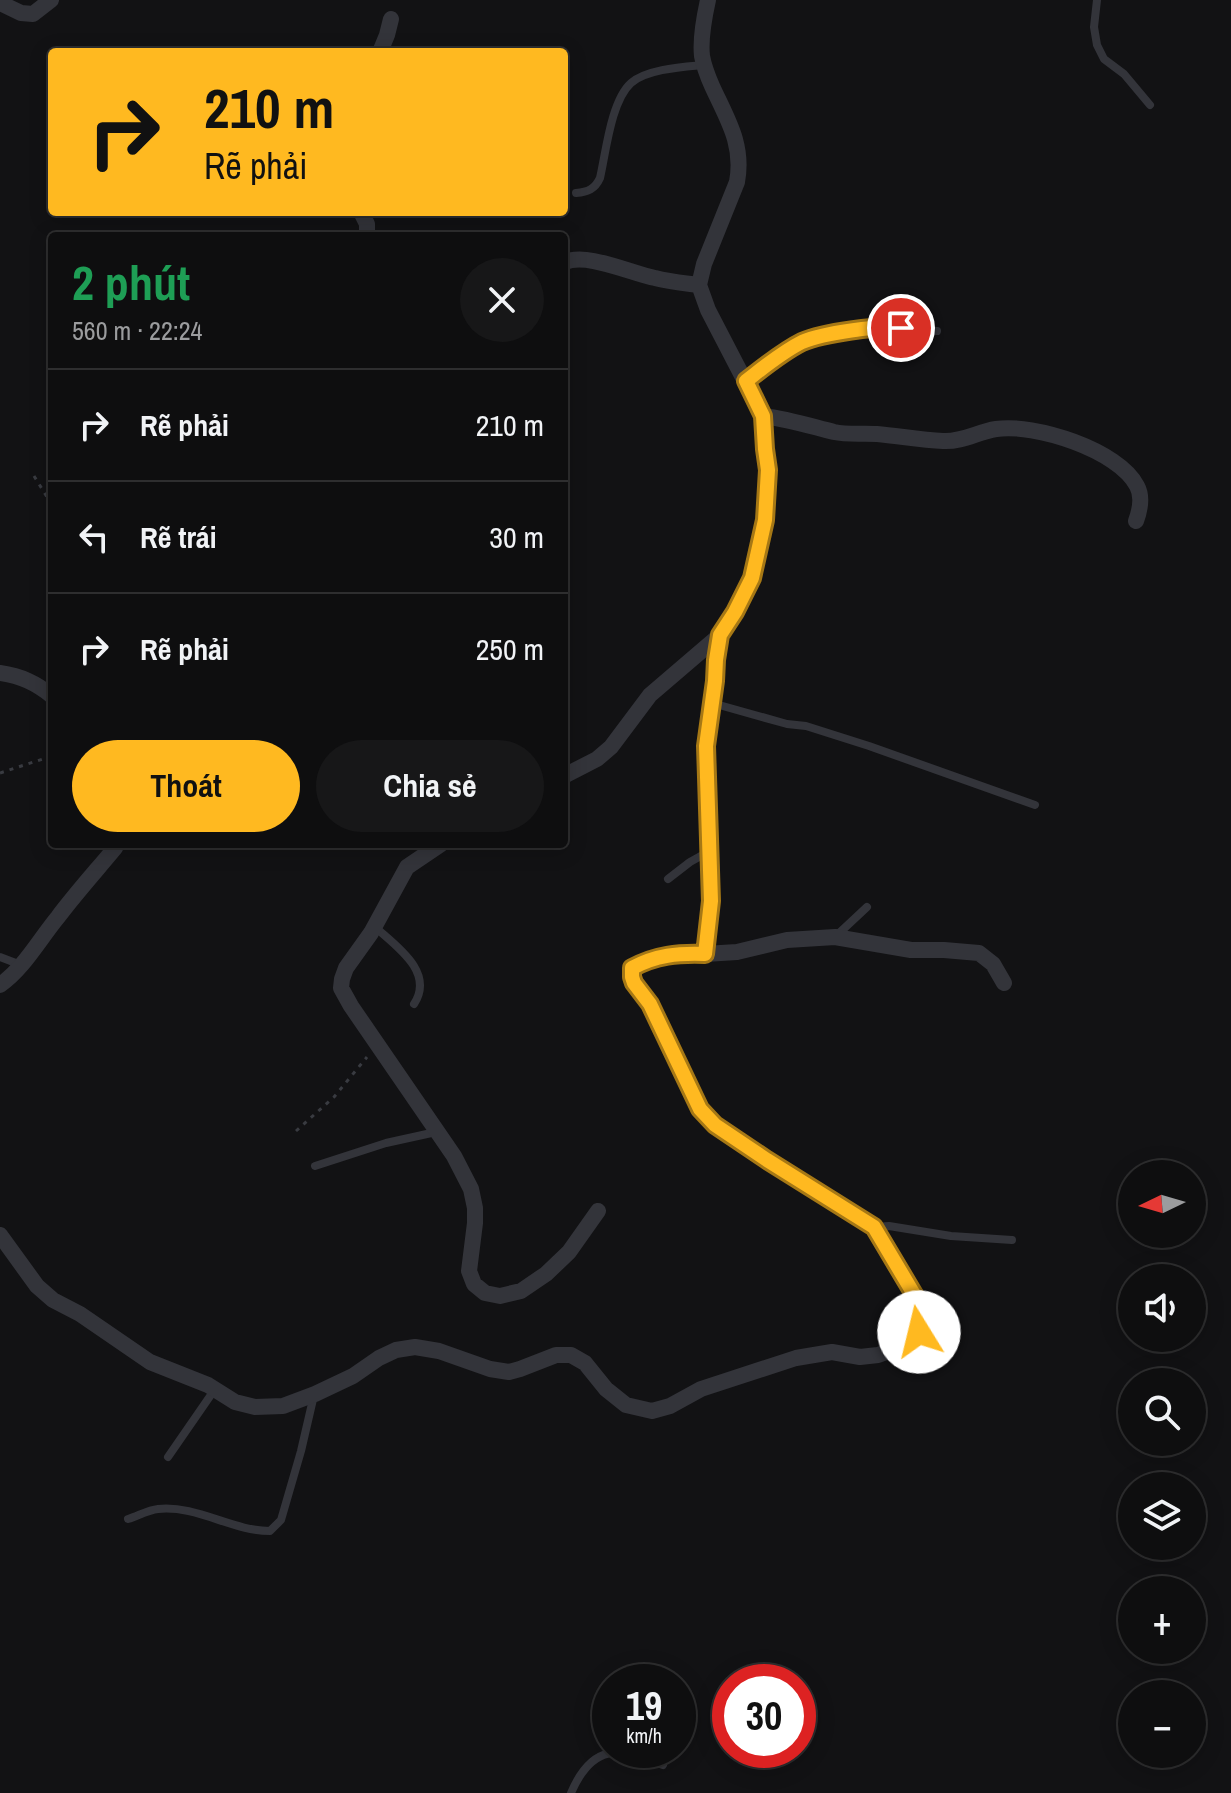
<!DOCTYPE html>
<html lang="vi">
<head>
<meta charset="utf-8">
<style>
  :root { --surface:#0e0e0f; --page:#171718; --text:#f1f3f6; --muted:#9b9c9e; --line:#2e2e2f; --accent:#ffb920 }
  body { margin:0; font-family:"Archivo Narrow",sans-serif; background:var(--page); color:var(--text); height:100vh; display:flex; flex-direction:column; font-size:30px; white-space:nowrap }
  * { box-sizing:border-box; margin:0 }
  p { font-size:26px; color:var(--muted) }
  .icon { flex:none; width:44px; height:44px; fill:none; stroke:currentColor; stroke-width:2; stroke-linecap:round; stroke-linejoin:round }
  .map { position:relative; flex:1; overflow:hidden }
  .drawer { position:absolute; left:48px; top:232px; width:520px; height:616px; display:flex; flex-direction:column; background:var(--surface); border-radius:8px; box-shadow:0 4px 20px #0003,0 0 0 2px var(--line) }
  .drawer>* { flex:none }
  .top-card { position:absolute; left:48px; top:48px; width:520px; height:168px; border-radius:8px; box-shadow:0 4px 20px #0003,0 0 0 2px var(--line); background:#ffb920; color:#111; overflow:hidden }
  .needle { width:52px; rotate:265deg }
  .buttons { position:absolute; left:1118px; top:1160px; display:grid; gap:16px }
  .buttons a { display:grid; place-items:center; width:88px; height:88px; border-radius:50%; background:var(--surface); box-shadow:0 4px 20px #0003,0 0 0 2px var(--line); font-size:40px }
  .speed { position:absolute; left:592px; top:1664px; display:flex; gap:16px; font-size:40px; font-weight:700; text-align:center }
  .speed>* { display:grid; place-content:center; width:104px; height:104px; border-radius:50%; background:var(--surface); box-shadow:0 4px 20px #0003,0 0 0 2px var(--line); line-height:1 }
  .speed small { font-size:20px; font-weight:400 }
  .speed .limit { border:12px solid #d22; background:#fff; color:#111 }
  .pin { position:absolute; display:grid; place-items:center; width:68px; height:68px; color:#fff; margin:-34px; border:4px solid #fff; border-radius:50%; box-shadow:0 2px 8px #0007 }
  .me { position:absolute; width:88px; margin:-44px; rotate:351deg; stroke-linejoin:round; filter:drop-shadow(0 0 6px #0008) }
  .turn { display:flex; align-items:center; gap:28px; height:168px; padding:0 24px; font-size:36px }
  .turn .icon { width:104px; height:104px; stroke-width:2.5 }
  .turn b { display:block; font-size:56px; line-height:68px }
  .round { display:grid; place-items:center; flex:none; width:84px; height:84px; border-radius:42px; background:var(--page) }
  .overview { display:flex; align-items:center; justify-content:space-between; height:136px; padding:0 24px }
  h1 { font-size:48px; font-weight:700; line-height:60px; color:#1e9e55 }
  .cta { display:flex; gap:16px; margin-top:auto; padding:16px 24px }
  .cta a { flex:1; height:92px; border-radius:48px; background:var(--accent); color:#111; font-size:32px; font-weight:700; line-height:92px; text-align:center }
  .cta a+a { background:var(--page); color:var(--text) }
  ul { padding:0; list-style:none }
  li { display:flex; align-items:center; gap:24px; height:112px; padding:0 24px; border-top:2px solid var(--line) }
  li div { flex:1 }
  li b { display:block; font-size:30px }
  li em { font-style:normal }
  .map>svg:first-child { display:block }
</style>
</head>
<body>
<div class="map">
<svg width="1231" height="1793" viewBox="0 0 1231 1793">
  <rect width="100%" height="100%" fill="#121214"/>
  <g fill="none" stroke-linecap="round" stroke-linejoin="round">
    <path stroke="#393b41" stroke-width="3" stroke-dasharray="4 6" stroke-linecap="butt" d="M34 476 52 505
      M0 773 52 756
      M296 1131 334 1097 367 1057"/>
    <path stroke="#33343a" stroke-width="8" d="M1097 0 1094 27 1097 45 1104 59 1124 74 1150 105
      M576 193C588 192 595 189 600 178 606 152 611 101 631 83 647 69 683 67 704 65
      M746 381 771 361 804 341 885 326 937 331
      M712 703 787 724 806 726 869 746 1035 805
      M668 879 690 862 708 852
      M375 927C396 946 435 972 414 1004
      M836 936 867 907
      M0 957 21 965
      M315 1166 386 1143 436 1132
      M875 1227 889 1226 951 1236 1012 1240
      M168 1457 215 1389
      M128 1519C138 1516 148 1510 158 1509 197 1505 232 1531 270 1531L281 1520 301 1451 314 1395
      M571 1793C592 1744 619 1746 663 1765"/>
    <path stroke="#33343a" stroke-width="16" d="M0 3 21 13 33 14 51 0
      M380 52 387 35 391 19
      M361 212 367 224V236
      M564 263C584 251 633 274 655 278 670 282 684 283 699 285L708 310 763 416 765 449 768 470 765 520 752 578 735 612 720 635 650 695 611 747 597 759 564 776
      M699 285 704 264 737 182C744 144 727 119 712 86 708 77 704 67 702 56 700 38 704 18 708 0
      M763 416C788 419 810 426 834 432 848 435 863 433 877 434 899 436 921 440 943 441 963 442 977 432 996 429 1034 423 1119 450 1137 486 1143 497 1140 510 1136 521
      M0 673C21 676 36 683 52 696
      M441 844 407 867 371 933 346 968 342 979 341 988 351 1006 454 1156 471 1189 475 1208V1223L469 1271 474 1284 485 1293 500 1296 521 1291 546 1274 569 1252 598 1211
      M705 954 737 952 787 940 835 937 911 950H944L979 953 993 964 1004 983
      M0 985C24 968 39 940 58 917 76 893 96 871 115 848L117 844
      M0 1235 37 1286 53 1300 80 1314 150 1362 208 1385 235 1402 255 1407 283 1406 315 1394 353 1376 379 1358 396 1350 415 1347 439 1351 490 1369 509 1372 520 1369 556 1355H571L585 1363 606 1389 626 1405 652 1411 670 1406 701 1389 796 1358 832 1352 860 1357 878 1355 906 1345 913 1341 919 1332 921 1319 918 1301 874 1227 767 1160 715 1125 700 1109 650 1004 634 983 632 977V968C656 954 678 953 705 954L711 901 706 746 720 635"/>
  </g>
  <g fill="none" stroke-linecap="round" stroke-linejoin="round">
    <g stroke="#a67815" stroke-width="20">
      <path id="route" d="M901 328C879 325 823 333 802 342 782 352 764 367 746 381L763 416 765 449 768 470 765 520 752 578 735 612 720 635 716 660 715 681 706 746 711 901 705 954C678 953 656 955 632 968V977L634 983 650 1004 700 1109 715 1125 767 1160 874 1227 918 1301 921 1319 919 1332"/>
    </g>
    <use href="#route" stroke="#ffb920" stroke-width="14"/>
  </g>
</svg>
<div class="buttons">
<a><svg class="needle" viewBox="-14 -14 28 28"><path d="M0-13l5 13h-10z" fill="#e53935"/><path d="M0 13l5-13h-10z" fill="#9b9c9e"/></svg></a>
<a><svg class="icon" aria-label="sound" viewBox="0 0 24 24"><path d="M4 9h4l5-4v14l-5-4H4zM17 9q2 3 0 6"/></svg></a>
<a><svg class="icon" aria-label="search" viewBox="0 0 24 24"><circle cx="10" cy="10" r="6"/><path d="M15 15l6 6"/></svg></a>
<a><svg class="icon" aria-label="layers" viewBox="0 0 24 24"><path d="M12 4l9 5-9 5-9-5zM3 14l9 5 9-5"/></svg></a>
<a>+</a>
<a>−</a>
</div>
<div class="speed"><div>19<small>km/h</small></div><div class="limit">30</div></div>
<div class="pin" style="left:901px;top:328px;background:#d93025"><svg class="icon" aria-label="arrive" viewBox="0 0 24 24"><path d="M6 21V4h12l-3 4 3 4H6"/></svg></div>
<svg class="me" style="left:919px;top:1332px" viewBox="-20 -20 40 40"><circle r="19" fill="#fff"/><path d="M0-13L10 11 0 6-10 11z" fill="#ffb920"/></svg>
<div class="top-card">
<div class="turn"><svg class="icon" aria-label="right" viewBox="0 0 24 24"><path d="M7 20v-9h11M14 6l5 5-5 5"/></svg><div><b>210 m</b>Rẽ phải</div></div>
</div>
<section class="drawer">
<div class="overview"><div><h1>2 phút</h1><p>560 m · 22:24</p></div><a class="round"><svg class="icon" aria-label="close" viewBox="0 0 24 24"><path d="M6 6l12 12M18 6L6 18"/></svg></a></div>
<ul>
<li><svg class="icon" aria-label="right" viewBox="0 0 24 24"><path d="M7 20v-9h11M14 6l5 5-5 5"/></svg><div><b>Rẽ phải</b></div><em>210 m</em></li>
<li><svg class="icon" aria-label="left" viewBox="0 0 24 24"><path d="M17 20v-9H6M10 6l-5 5 5 5"/></svg><div><b>Rẽ trái</b></div><em>30 m</em></li>
<li><svg class="icon" aria-label="right" viewBox="0 0 24 24"><path d="M7 20v-9h11M14 6l5 5-5 5"/></svg><div><b>Rẽ phải</b></div><em>250 m</em></li>
</ul>
<div class="cta"><a>Thoát</a><a>Chia sẻ</a></div>
</section>
</div>
</body>
</html>
